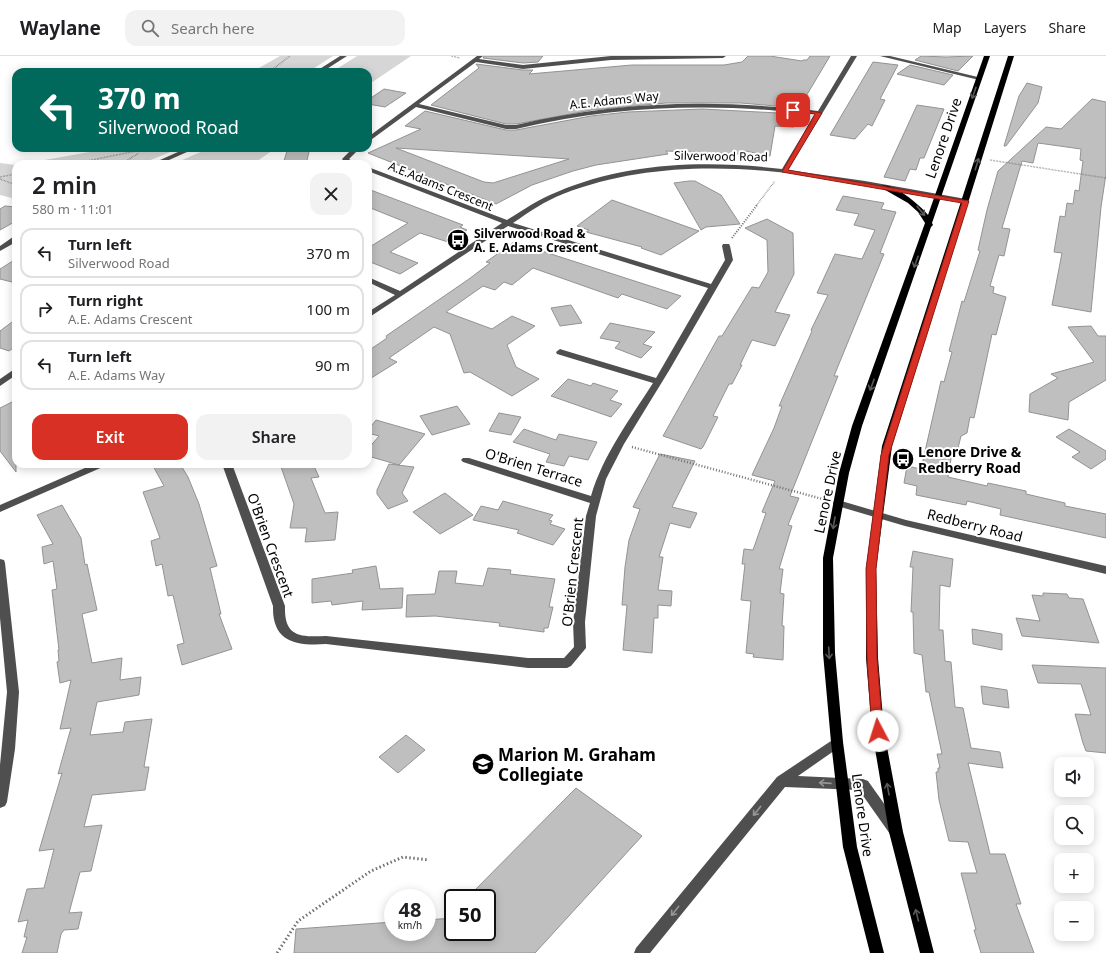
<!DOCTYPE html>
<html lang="en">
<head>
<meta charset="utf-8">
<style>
  :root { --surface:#fff; --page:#f2f2f2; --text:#202124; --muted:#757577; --line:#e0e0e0; --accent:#d93025 }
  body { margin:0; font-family:"Noto Sans",sans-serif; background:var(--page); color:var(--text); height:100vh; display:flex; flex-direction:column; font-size:15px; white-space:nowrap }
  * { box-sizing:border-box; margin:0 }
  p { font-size:13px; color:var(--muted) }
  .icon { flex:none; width:22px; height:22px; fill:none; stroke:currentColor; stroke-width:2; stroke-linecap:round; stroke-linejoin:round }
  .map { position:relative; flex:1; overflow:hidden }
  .sheet { position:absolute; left:12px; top:104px; width:360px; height:308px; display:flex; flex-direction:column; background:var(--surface); border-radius:12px; box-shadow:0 2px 10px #0003 }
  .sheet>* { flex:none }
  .top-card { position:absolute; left:12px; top:12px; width:360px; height:84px; border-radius:12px; box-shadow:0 2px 10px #0003; background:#00695c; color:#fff; overflow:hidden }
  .tools { position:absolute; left:1054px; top:701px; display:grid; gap:8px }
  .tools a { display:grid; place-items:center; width:40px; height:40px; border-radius:8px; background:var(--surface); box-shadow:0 2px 10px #0003; font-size:20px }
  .speed { position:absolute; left:384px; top:833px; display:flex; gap:8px; font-size:20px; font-weight:700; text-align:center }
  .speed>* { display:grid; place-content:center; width:52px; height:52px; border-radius:50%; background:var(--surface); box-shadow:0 2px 10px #0003; line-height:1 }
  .speed small { font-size:10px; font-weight:400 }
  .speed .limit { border:2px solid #111; border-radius:6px; background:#fff; color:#111 }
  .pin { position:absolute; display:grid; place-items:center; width:34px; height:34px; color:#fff; margin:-17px; border-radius:8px; box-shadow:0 2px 6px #0006 }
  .me { position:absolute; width:44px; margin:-22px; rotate:355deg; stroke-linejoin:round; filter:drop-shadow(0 0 3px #0008) }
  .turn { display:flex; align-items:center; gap:14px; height:84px; padding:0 20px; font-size:18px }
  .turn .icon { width:52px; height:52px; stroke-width:2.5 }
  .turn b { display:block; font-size:28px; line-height:34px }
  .round { display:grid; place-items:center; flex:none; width:42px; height:42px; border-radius:12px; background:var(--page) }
  .summary { display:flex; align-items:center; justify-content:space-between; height:68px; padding:0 20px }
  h1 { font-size:24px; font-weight:600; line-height:30px }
  .primary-button { display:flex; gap:8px; margin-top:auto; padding:8px 20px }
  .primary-button a { flex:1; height:46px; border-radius:12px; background:var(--accent); color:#fff; font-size:16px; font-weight:600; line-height:46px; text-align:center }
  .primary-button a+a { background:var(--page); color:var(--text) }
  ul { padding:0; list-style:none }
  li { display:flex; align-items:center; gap:12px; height:50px; margin:0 8px 6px; padding:0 12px; border:2px solid var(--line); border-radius:12px }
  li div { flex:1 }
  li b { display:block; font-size:15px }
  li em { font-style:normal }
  header { display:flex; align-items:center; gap:24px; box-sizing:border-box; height:56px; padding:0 20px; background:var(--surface); border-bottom:1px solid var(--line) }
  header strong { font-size:19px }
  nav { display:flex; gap:22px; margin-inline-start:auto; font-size:14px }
  .search { width:280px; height:36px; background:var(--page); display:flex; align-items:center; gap:10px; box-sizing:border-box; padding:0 14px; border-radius:12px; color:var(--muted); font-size:15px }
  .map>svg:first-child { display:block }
</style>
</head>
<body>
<header>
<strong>Waylane</strong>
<div class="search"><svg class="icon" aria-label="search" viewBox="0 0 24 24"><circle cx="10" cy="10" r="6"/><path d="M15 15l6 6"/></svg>Search here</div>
<nav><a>Map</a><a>Layers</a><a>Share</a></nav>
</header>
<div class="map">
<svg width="1106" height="897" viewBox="0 0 1106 897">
  <rect width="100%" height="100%" fill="#fff"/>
  <path fill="#d6d6d6" d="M280 0H333L308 16H252Z
    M357 0H411L368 29V16H332Z
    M112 92H180L141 108H22Z
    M210 92H276L253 108H173Z
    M0 107 16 109V143L0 139Z"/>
  <path fill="#bfbfbf" stroke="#939393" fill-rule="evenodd" d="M484 0H543L538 6 523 7 483 2Z
    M748 0H770L802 5 803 4H807L810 0H830L799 52 741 47H666L592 54 516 68H506L431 49 479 12 476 8 523 14H533L529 18 632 9H724L742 6Z
    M921 0 946 1 973 0 958 15 915 4Z
    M873 6 898 9 880 43 885 44 872 70 868 68 855 83 830 79Z
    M910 9 953 19 944 29 897 18Z
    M1027 27 1042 31 1038 47 1006 90H1004L1019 40Z
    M384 33 406 37 385 51 368 48V44Z
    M1092 43 1106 46V118L1101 151 1091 256 1052 249 1062 197 1054 196 1060 160 1065 161 1067 147 1073 148 1075 134 1079 135 1083 105 1080 104 1081 93 1038 87 1033 107 1022 105 1002 172 1010 173 1004 200 999 199 990 230 994 231 993 237 1006 241 996 279 992 278 974 362 970 361 967 377 961 380 957 396 952 397 948 421 987 430 988 427 1026 435V438L1065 447V450L1106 458V482L1000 459 1001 453 967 445 966 449 916 439 917 430 904 427 907 410 921 413 941 325 944 326 952 296 949 295 962 245 964 246 980 195 978 194 987 154 998 115 1046 71 1061 73Z
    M917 49 944 53 924 102H920L916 114 910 113 905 125 884 121Z
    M702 53 797 58 794 71 775 70 770 100 745 95V97L741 98 666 95 668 98 596 109 573 115 532 129 496 148 368 97 421 73 405 70 425 55 506 74H516L591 60 628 56ZM396 92 554 102 569 103 493 127 484 126Z
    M288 92H310L306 108H283Z
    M689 125H695L721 139 740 168 706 171 701 174 674 127Z
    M368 133 463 169 460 171 467 174 448 186 420 177 390 196 418 207 400 218 368 205V192L408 167 368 151Z
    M843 140 884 147 881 153 896 156 880 197 884 198 834 320H838L790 440 799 442 788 469 792 470 779 513H783L780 537 784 538 782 570H784L783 604 753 601 754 598 746 597 751 545 741 544 745 508H742L744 493 753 494 766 457 762 456 775 425 752 419 774 372 782 350H779L812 275 811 274 828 239 817 237 835 198 862 203 875 174 854 169 859 158 836 154Z
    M612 144 699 175 661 199 641 192 642 191 586 176 589 174 577 170Z
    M5 150 16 151V165L0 174V153Z
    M767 163 793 177 794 218 775 256 790 259 775 290 752 284 740 309H742L732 328H729L713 360 718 361 703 391 701 393 663 380 719 280H722L752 231 759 232 768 216 767 184 745 172Z
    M514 186 681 240 667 253 622 238 618 242 533 212 512 229 504 226 495 234 483 230 446 256 492 273 512 260 535 270 507 289 516 311 539 323 512 340 470 316 464 317 450 278 434 271 389 302 397 306 368 324V295L387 282 386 280 469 223 490 207 486 206Z
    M16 203V227L0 223V213Z
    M571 249 582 267 560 270 551 252Z
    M16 263V290L9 295 0 292V275Z
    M610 267 655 276 643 288 652 291 641 302 615 292 620 286 600 282Z
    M1091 270 1098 280H1106V324L1069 346 1068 364 1029 356 1030 338 1058 322 1051 318 1094 306 1068 271Z
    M568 323 591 330 593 327 618 335 610 344 622 348 611 361 551 340Z
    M16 344V416L0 395V352Z
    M457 350 470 368 432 379 420 360Z
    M499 357 521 361 511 379 489 375Z
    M376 364 425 378 399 409 368 400V393L379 380 368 377V374Z
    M524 373 556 384 559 378 597 386 588 404 569 400 564 410 546 406 550 398 513 386Z
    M1069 373 1106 395V403L1091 413 1072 401 1080 396 1056 381Z
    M660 398 695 405 672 451 697 457 690 472 670 467 659 501H663L658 534 672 535 671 550 658 549V562H654L652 597 623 594 627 549H622L625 511 629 484 640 453 633 451Z
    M152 408H180L188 421 199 448 217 510 210 512 221 558H219L232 593 182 609 177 589 184 587 173 539 168 540 162 508 156 510 151 485 160 482 143 436 164 430Z
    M280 408H313L319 421 311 422 325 457 338 456 335 484 305 486 307 472H290L294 448Z
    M389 408 414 411 402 437 408 445 388 453 377 438V434Z
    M445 437 473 459 440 478 413 456Z
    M503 445 553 459 549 464 552 465 550 468 565 473 553 489 517 477 519 474 473 464 481 450 498 454Z
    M62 449 81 482 85 509 87 508 97 554 82 558 92 607 122 602 120 624 141 621 139 639 97 646 90 679 123 676 125 666 152 663 144 711H149L145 734 92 739 84 771 102 769 91 815 80 816 69 857 82 856 78 873 64 874 61 878 57 897H22L27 881H24L28 864 18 866 27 833 44 832 54 793 39 795 62 717 58 718 71 672 60 673 71 624 60 627 57 606 59 605 58 594H59L52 534 57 533 53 505 44 508 42 491 53 488 37 459Z
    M913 495 953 503 950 531 940 529 939 574H943L945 605 951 606 955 651 963 652 971 692 1000 696 1003 712 968 707 990 798H1005L1021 848H1016L1034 897H981L974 874H976L961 817H977L968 786 949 785 939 744 936 716H938V712H940L937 698H942L929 636H926L922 599 914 597 913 556H911L913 511H910Z
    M376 510 380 533 403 532 402 552 362 554 363 545 332 549 331 545 312 547V523L353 517 352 514Z
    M488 512 511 514 510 518 555 523 549 551H553L548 572H544V576L499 570 500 567 435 560 406 561 407 539 435 538 439 515H457L455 527 483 530Z
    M1043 537 1067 538 1069 542 1083 543 1099 587 1022 580 1016 562 1040 565 1032 539 1043 540Z
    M972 573 1002 578V594L973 588Z
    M1032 609 1106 612V697L1086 695 1083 687 1075 658 1091 659 1081 628 1038 627Z
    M981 630 1007 634 1009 652 983 648Z
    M406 679 425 694 398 717 379 701Z
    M576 732 642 780 535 897H294L296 873 393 866V876H427V864L453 862V876H487V842H467Z"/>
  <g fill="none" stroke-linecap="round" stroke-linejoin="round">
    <path stroke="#717171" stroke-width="1.5" stroke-dasharray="0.5 1" stroke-linecap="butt" d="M451 0 460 2
      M269 16 290 0
      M990 104 1106 122
      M72 108 151 92
      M121 108 139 97
      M328 108 335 106
      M0 121 16 118
      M0 123 16 129
      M756 150 775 125"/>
    <path stroke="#717171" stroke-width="2" stroke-dasharray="1 1.5" stroke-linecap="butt" d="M732 182 757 149"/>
    <path stroke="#717171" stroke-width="2.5" stroke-dasharray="1 2" stroke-linecap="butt" d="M632 391 826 444"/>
    <path stroke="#717171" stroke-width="3" stroke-dasharray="1.5 2.5" stroke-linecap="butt" d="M277 897 298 865 371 815 403 801 429 804"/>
    <path fill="#4f4f4f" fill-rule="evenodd" d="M340 0H347L322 16H315Z
      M477 0H483L479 3 523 9 611 0H726L723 2 611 4 523 13 476 6 419 48 506 69H516C619 45 712 43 818 55L851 0H857L788 114 865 125 966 143 969 145 966 147C834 123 693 88 563 138 545 145 529 156 513 167L711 228 725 204 722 190 723 188H729L730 190 733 204 670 313 624 388 606 423 596 460 585 566 586 592 571 610 567 612H528L326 588C296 590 272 586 273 550L222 408H232L285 550C284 581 300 581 326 580L528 602H564L574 591 573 566 586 460 590 447 463 406 461 404 463 402H469L591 440C603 399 630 363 653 327L557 298 556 296 560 293 563 294 656 322 708 232 508 170 368 262V256L395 239 368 226V221L400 235 502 167 368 115V111L507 164C523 154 539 143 557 136 627 106 707 104 782 113L815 58C711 47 618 49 516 73H506L416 51 368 86V81Z
      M880 0H890L982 22 979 24Z
      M187 92H196L160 108H151Z
      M353 92H360L349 103 357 108H346L342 103Z
      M13 181H16V186L0 195V190Z
      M16 312V319L0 330V323Z
      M94 408H107L105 410 0 456V449Z
      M838 444 906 464 1106 510V518L905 470 834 449 833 447 834 445Z
      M0 503 4 504 5 507 19 636 15 693 7 746 5 750 0 752V709L7 636 0 562Z
      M837 681 841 682 843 686 841 690 798 720 863 723 868 725 900 770 902 774 900 778 895 780 890 778 859 734 785 731 650 897H634L636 892 777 721Z"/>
    <path fill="#000" fill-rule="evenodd" d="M984 0H990L932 167 933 169 931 171 862 370 849 417 833 502 835 597 843 686 857 791 884 897H870L843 791 831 686 823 597V502L839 417 852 370 925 167 918 156 908 147 880 131C890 123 921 150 928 159Z
      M1008 0H1014L892 390 876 513 878 602 884 675 903 776 934 897H920L889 776 872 675 866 602V513L882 390Z"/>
  </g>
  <defs><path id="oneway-shaft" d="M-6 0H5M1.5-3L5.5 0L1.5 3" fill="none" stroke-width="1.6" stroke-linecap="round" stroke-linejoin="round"/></defs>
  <g stroke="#595959">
    <use href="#oneway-shaft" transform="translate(974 37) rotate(109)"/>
    <use href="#oneway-shaft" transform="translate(977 108) rotate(-73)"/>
    <use href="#oneway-shaft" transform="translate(921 155) rotate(50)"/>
    <use href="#oneway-shaft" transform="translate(916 206) rotate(110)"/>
    <use href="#oneway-shaft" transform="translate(872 329) rotate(110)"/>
    <use href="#oneway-shaft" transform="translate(834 467) rotate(100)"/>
    <use href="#oneway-shaft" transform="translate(829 597) rotate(87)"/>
    <use href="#oneway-shaft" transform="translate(888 733) rotate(-100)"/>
    <use href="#oneway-shaft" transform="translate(917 859) rotate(-104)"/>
  </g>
  <g stroke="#959595">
    <use href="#oneway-shaft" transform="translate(825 727) rotate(-176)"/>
    <use href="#oneway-shaft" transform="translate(757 755) rotate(129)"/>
    <use href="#oneway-shaft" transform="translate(675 855) rotate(129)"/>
  </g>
  <path fill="#d93025" stroke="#8d1f18" d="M793 52 822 57 788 114 969 145 889 399 876 513 877 602 883 675 882 678H874L872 675 867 602 866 513 881 399 962 147 782 116 815 58 791 55Z"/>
  <defs>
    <g id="bus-disc" transform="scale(1.15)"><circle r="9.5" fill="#000" stroke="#fff"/><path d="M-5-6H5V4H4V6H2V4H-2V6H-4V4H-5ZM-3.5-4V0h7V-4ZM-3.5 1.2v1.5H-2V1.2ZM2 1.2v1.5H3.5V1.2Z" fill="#fff"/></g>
    <g id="school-disc" transform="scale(1.15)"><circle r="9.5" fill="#000" stroke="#fff"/><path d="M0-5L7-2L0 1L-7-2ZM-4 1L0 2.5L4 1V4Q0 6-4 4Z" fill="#fff"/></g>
  </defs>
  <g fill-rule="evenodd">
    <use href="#bus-disc" x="458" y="184"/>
    <use href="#bus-disc" x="903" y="403"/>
    <use href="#school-disc" x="483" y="708"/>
  </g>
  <g text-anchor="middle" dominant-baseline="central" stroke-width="4" stroke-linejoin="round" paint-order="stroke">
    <g font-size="12" fill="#000" stroke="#fff">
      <text transform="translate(614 44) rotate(-6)">A.E. Adams Way</text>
      <text transform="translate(721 100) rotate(1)">Silverwood Road</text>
      <text transform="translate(441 130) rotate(22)">A.E.Adams Crescent</text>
    </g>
    <g font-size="12" font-weight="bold" fill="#000" stroke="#fff" text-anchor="start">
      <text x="474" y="177">Silverwood Road &amp;<tspan x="474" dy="14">A. E. Adams Crescent</tspan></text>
    </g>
    <g font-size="14" fill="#000" stroke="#fff">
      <text transform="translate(943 82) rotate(-71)">Lenore Drive</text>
      <text transform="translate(534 411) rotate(17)">O'Brien Terrace</text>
      <text transform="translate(827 436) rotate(-78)">Lenore Drive</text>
      <text transform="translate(975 469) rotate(14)">Redberry Road</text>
      <text transform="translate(271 489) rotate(70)">O'Brien Crescent</text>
      <text transform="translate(572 516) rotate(-84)">O'Brien Crescent</text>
      <text transform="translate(863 759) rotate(82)">Lenore Drive</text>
    </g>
    <g font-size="14" font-weight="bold" fill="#000" stroke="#fff" text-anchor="start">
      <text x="918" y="395">Lenore Drive &amp;<tspan x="918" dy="16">Redberry Road</tspan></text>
    </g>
    <g font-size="17" font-weight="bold" fill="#000" stroke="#fff" text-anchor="start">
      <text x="498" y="698">Marion M. Graham<tspan x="498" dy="20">Collegiate</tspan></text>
    </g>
  </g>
</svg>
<div class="tools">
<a><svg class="icon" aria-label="sound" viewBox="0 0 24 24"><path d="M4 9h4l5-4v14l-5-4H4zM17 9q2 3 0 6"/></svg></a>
<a><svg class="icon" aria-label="search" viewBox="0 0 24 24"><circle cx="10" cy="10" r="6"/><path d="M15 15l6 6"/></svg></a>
<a>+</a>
<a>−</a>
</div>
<div class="speed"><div>48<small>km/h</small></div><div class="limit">50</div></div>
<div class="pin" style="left:793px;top:54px;background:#d93025"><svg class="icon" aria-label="arrive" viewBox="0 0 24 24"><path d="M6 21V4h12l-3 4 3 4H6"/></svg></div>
<svg class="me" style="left:878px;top:675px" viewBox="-20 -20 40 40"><circle r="19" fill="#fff"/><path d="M0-13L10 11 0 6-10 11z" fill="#d93025"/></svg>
<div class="top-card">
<div class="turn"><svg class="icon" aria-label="left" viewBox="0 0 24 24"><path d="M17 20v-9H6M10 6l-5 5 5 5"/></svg><div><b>370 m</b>Silverwood Road</div></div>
</div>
<section class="sheet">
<div class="summary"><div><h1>2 min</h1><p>580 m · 11:01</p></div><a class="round"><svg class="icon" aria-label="close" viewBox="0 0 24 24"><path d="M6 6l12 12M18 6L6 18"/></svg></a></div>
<ul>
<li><svg class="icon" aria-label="left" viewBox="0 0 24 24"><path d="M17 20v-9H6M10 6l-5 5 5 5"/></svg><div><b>Turn left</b><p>Silverwood Road</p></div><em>370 m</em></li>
<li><svg class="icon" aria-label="right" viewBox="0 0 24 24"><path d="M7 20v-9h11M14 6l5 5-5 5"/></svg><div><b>Turn right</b><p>A.E. Adams Crescent</p></div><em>100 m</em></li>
<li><svg class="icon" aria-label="left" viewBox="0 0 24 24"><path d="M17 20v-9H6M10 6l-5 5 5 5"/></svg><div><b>Turn left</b><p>A.E. Adams Way</p></div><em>90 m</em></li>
</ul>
<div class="primary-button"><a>Exit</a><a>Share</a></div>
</section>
</div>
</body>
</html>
